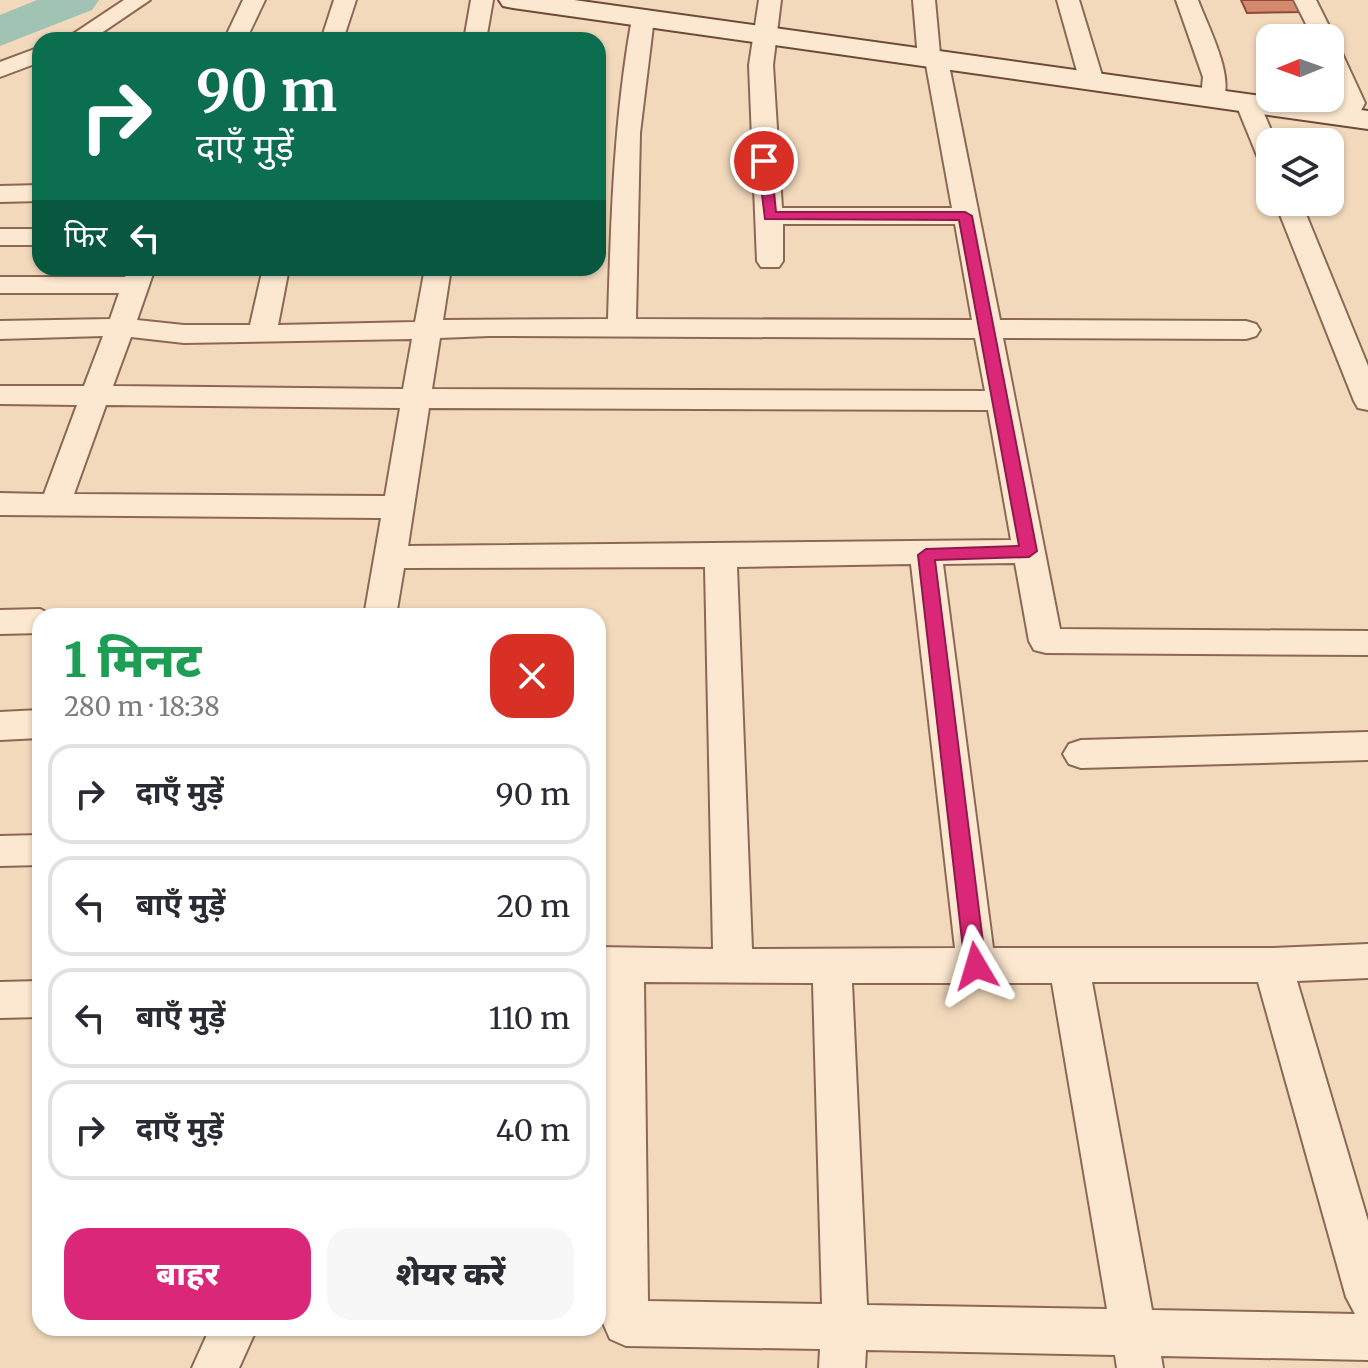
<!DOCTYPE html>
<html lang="hi">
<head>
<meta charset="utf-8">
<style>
  :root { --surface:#fff; --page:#f7f7f7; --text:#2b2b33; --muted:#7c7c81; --line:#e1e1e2; --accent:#db2777 }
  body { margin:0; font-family:Merriweather,"Noto Sans Devanagari",serif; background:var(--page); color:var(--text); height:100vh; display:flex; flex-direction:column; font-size:30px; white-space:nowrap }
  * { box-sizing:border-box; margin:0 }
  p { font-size:26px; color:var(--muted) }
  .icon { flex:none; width:44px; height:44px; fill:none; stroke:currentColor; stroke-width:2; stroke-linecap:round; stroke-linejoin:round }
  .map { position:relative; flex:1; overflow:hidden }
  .details { position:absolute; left:32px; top:608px; width:574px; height:728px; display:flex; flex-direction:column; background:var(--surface); border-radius:24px; box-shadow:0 2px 6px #0004 }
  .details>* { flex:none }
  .top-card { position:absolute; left:32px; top:32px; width:574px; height:244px; border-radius:24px; box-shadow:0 2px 6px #0004; background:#0b6e4f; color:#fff; overflow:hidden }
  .needle { width:52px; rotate:269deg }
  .tools { position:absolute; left:1256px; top:24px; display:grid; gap:16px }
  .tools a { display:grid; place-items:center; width:88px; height:88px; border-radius:16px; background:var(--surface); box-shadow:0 2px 6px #0004; font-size:40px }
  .pin { position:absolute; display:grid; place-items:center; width:68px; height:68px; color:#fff; margin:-34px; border:4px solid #fff; border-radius:50%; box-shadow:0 2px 8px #0007 }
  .me { position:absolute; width:88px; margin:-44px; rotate:353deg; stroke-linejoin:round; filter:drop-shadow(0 0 6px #0008) }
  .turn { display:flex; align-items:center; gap:28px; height:168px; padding:0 32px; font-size:36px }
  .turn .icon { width:104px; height:104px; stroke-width:2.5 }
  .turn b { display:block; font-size:56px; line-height:68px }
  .then { display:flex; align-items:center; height:76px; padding:0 32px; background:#0003; gap:16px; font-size:30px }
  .round { display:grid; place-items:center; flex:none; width:84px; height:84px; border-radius:24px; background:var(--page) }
  .summary { display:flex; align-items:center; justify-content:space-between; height:136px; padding:0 32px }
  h1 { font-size:48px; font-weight:800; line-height:60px; color:#1e9e55 }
  .cta { display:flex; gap:16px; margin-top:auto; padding:16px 32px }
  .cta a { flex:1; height:92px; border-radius:24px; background:var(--accent); color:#fff; font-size:32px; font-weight:800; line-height:92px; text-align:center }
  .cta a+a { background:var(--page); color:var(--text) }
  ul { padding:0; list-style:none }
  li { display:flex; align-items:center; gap:24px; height:100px; margin:0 16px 12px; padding:0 16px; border:4px solid var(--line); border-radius:24px }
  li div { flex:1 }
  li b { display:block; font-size:30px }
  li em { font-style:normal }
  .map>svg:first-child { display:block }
</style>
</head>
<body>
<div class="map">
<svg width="1368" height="1368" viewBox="0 0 1368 1368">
  <rect width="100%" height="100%" fill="#f2d9bc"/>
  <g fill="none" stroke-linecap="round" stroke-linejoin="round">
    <path fill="#a1c3b3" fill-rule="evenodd" d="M37 0H99L92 10 0 46V15Z"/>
  </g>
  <path fill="#d4886e" stroke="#8d4b37" stroke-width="2" d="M1241 0H1298L1304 12 1247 13Z"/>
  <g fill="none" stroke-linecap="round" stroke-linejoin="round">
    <g stroke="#8c6854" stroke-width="4">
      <path id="street" d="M124 0H150L91 40H64Z
        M243 0H265L246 40H224Z
        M334 0H356L343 40H321Z
        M471 0H493L486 40H464Z
        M759 0H781L773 65 782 208H952L926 65 918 59 913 0H935L940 54 948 60 1000 320 1246 321 1256 324 1260 330 1256 336 1246 339 1003 338 1060 629 1368 631V655L1046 653 1034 650 1029 641 1015 563 943 564 993 948H1273L1368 944V978L1297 981 1368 1221V1360L1161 1356 1163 1368H1117L1115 1355 866 1350 865 1368H819L820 1349 626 1346 610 1339 603 1323 604 981H598V947L713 949 705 567 404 568 396 616H364L381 518 0 515V493L44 494 77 405 0 404V386H84L103 336 0 339V321L110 319 119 293H0V277H125L129 268H155L137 320 184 325H250L263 268H289L278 325 415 322 425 268H451L443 320 608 319C611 218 614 118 632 18L643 11 654 18 640 133 636 319 972 320 955 224H783V261L779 267H761L757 261 749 65ZM489 336 975 338 985 391 432 389 440 338ZM131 337 184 343 412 339 403 389 113 386ZM106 405 400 408 385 496 74 494ZM429 408 988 410 1011 540 408 546ZM911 564 955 948 752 949 737 567ZM644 982 813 983 822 1304 648 1301ZM1092 982H1258L1346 1297 1355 1314 1152 1310ZM852 983H1052L1107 1309 867 1305Z
        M1057 0H1079L1104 82 1100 87H1084L1080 82Z
        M1176 0H1198C1207 25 1237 80 1221 104H1205L1201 99 1203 77Z
        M1294 0H1316L1335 38 1332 43 1330 38H1313Z
        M1330 44 1338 46 1341 51 1365 103 1355 122H1339L1335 117 1341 103 1330 77Z
        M40 47V62L0 77V62Z
        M1248 97 1256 99 1260 104 1276 142H1270V165L1261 163 1258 158 1236 104 1240 99Z
        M40 185V201L0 202V186Z
        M1275 202H1301L1368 366V410L1358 408 1354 401Z
        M0 229H40V245H0Z
        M40 609 54 616H40V633L0 634V610Z
        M40 710V738L0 740V712Z
        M1368 732V760L1081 768 1069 764 1063 754 1069 744 1081 740Z
        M40 835V865L0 866V836Z
        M40 981V1017L0 1018V982Z
        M210 1328H257L239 1368H192Z"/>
    </g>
    <g stroke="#6d4a37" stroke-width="4">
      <path id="secondary" d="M499 0H574L1368 111V129L513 8 503 6Z"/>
    </g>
    <use href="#street" fill="#fce8d0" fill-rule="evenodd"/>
    <use href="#secondary" fill="#fce8d0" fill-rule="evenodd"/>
  </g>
  <path fill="#db2777" stroke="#8e194d" stroke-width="2" d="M764 157 771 161 776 212H965L972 216 1037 551 1029 557 935 560 986 966 983 973 976 976 968 973 965 966 918 555 926 549 1019 546 959 220 765 219 758 161Z"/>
</svg>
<div class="tools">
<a><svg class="needle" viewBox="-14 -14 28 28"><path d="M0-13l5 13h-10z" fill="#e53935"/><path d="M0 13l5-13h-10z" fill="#7c7c81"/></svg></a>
<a><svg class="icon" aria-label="layers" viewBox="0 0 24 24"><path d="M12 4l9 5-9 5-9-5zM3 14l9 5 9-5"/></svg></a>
</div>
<div class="pin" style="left:764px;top:161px;background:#d93025"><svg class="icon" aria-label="arrive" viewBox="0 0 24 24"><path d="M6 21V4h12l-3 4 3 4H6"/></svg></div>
<svg class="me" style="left:976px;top:966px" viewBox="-20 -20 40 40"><path d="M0-17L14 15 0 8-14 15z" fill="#db2777" stroke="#fff" stroke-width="4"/></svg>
<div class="top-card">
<div class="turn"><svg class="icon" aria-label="right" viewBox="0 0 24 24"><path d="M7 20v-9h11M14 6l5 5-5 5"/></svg><div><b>90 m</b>दाएँ मुड़ें</div></div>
<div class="then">फिर<svg class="icon" aria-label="left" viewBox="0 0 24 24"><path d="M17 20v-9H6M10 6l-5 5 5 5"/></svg></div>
</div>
<section class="details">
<div class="summary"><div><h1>1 मिनट</h1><p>280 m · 18:38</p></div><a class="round" style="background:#d93025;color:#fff"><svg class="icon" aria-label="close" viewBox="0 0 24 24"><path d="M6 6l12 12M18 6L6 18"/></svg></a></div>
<ul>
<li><svg class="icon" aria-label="right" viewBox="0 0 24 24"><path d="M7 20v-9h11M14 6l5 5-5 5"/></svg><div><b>दाएँ मुड़ें</b></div><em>90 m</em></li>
<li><svg class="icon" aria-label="left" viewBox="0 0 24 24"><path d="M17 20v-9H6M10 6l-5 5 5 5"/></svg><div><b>बाएँ मुड़ें</b></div><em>20 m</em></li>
<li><svg class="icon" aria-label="left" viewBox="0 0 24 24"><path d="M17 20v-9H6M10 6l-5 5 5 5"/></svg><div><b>बाएँ मुड़ें</b></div><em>110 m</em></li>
<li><svg class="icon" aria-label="right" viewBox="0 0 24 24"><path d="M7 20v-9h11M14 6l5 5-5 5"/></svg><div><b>दाएँ मुड़ें</b></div><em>40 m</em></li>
</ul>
<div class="cta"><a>बाहर</a><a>शेयर करें</a></div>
</section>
</div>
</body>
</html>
